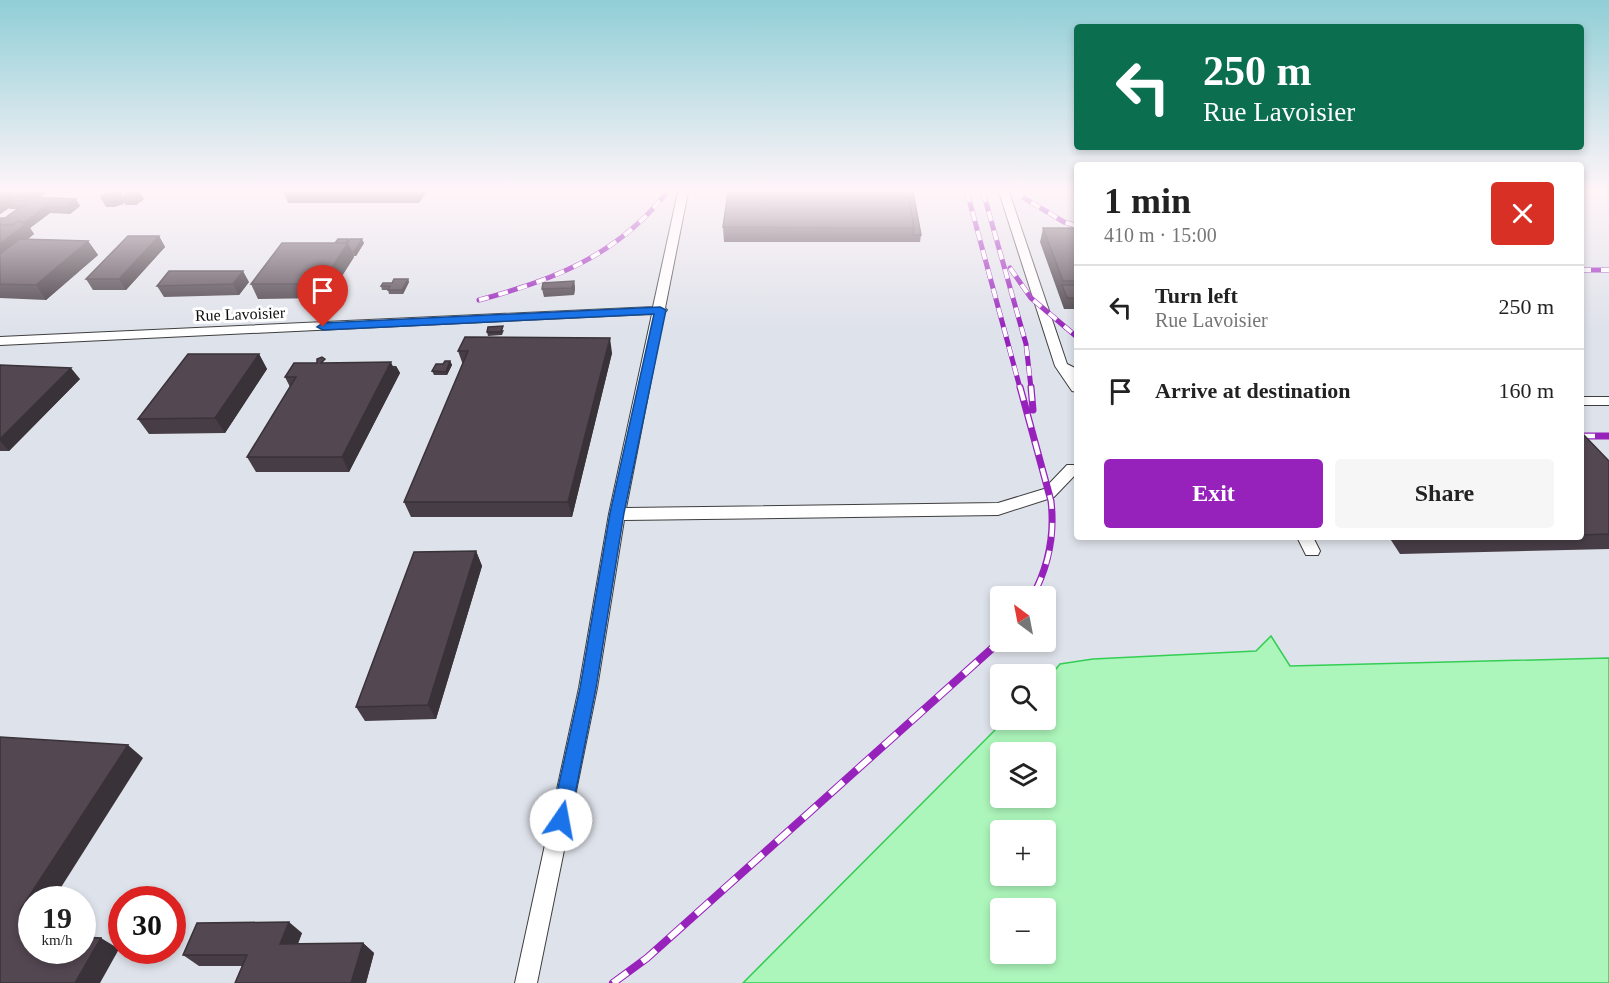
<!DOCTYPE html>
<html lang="en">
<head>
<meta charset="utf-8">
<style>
  :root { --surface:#fff; --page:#f6f6f6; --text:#222; --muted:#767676; --line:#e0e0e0; --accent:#9722bb }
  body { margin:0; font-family:"Times New Roman",serif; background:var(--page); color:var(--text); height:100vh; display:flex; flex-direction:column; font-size:22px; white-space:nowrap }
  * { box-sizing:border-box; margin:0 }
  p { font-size:20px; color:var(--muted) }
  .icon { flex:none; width:33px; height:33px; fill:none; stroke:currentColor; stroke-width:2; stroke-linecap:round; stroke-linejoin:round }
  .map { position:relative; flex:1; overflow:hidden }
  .panel { position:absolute; left:1074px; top:162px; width:510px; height:378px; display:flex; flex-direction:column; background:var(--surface); border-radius:6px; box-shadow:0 3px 9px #0003 }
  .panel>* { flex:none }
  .guide { position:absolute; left:1074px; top:24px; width:510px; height:126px; border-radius:6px; box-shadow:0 3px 9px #0003; background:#0b6e4f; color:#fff; overflow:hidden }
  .needle { width:39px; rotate:328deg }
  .fabs { position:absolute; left:990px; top:586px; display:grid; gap:12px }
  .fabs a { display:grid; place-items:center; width:66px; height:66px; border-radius:6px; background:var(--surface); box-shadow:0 3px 9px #0003; font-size:30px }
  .speed { position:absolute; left:18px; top:886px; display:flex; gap:12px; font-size:30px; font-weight:700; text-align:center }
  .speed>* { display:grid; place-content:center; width:78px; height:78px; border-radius:50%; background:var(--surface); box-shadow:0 3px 9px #0003; line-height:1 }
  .speed small { font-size:15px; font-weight:400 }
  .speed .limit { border:9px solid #d22; background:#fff; color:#111 }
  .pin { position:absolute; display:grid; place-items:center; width:51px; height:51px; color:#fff; margin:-62px -26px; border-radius:50% 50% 50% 0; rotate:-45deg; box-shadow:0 0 6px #0007 }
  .pin .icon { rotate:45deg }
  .me { position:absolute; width:66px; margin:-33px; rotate:12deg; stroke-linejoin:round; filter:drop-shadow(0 0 4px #0008) }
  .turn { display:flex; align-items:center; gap:21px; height:126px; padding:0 30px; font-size:27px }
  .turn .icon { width:78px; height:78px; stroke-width:2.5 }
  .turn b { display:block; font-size:42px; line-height:51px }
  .round { display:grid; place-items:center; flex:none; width:63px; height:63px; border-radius:6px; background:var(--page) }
  .overview { display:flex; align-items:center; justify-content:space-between; height:102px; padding:0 30px }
  h1 { font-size:36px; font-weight:700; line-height:45px }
  .cta { display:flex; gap:12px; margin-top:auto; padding:12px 30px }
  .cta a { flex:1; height:69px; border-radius:6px; background:var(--accent); color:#fff; font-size:24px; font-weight:700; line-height:69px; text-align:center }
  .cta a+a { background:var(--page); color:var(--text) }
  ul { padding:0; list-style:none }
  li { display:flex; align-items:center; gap:18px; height:84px; padding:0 30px; border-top:2px solid var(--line) }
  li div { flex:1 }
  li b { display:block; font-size:22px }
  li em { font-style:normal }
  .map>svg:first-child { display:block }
</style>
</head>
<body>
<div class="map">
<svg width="1609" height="983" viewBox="0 0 1609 983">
  <rect width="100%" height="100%" fill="#ffe8f1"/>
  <path fill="#dee2ea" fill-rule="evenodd" d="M0 192H1077V537H1581V192H1609V658L1290 666 1256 651 1093 659 1061 664 1046 681V675H1000V720H1005L743 983H0ZM1000 597H1046V642H1000ZM32 900H82V951H32ZM122 900H172V951H122Z"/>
  <path fill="#adf6bb" stroke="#33ce54" stroke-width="1.5" fill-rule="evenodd" d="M1271 636 1290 666 1609 658V983H743L1005 720H1046V681L1060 664 1093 659 1256 651ZM1000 753H1046V798H1000ZM1000 831H1046V876H1000ZM1000 909H1046V954H1000Z"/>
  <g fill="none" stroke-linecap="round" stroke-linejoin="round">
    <g stroke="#3e3e3e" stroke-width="2">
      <path id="street" d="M678 192H688L665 308 667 310 664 313 626 508 998 503 1044 489 1067 465H1077V473L1054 497 998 515 624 520 597 688 537 983H515L579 688 609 514 652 314 0 345V337L653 307Z
        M999 192H1009L1067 364 1077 369V392L1072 391 1055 366Z
        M1581 397H1609V405H1581Z
        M1297 537H1313L1320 551 1318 555H1306Z"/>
    </g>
    <use href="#street" fill="#fff" fill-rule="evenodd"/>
    <g stroke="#9722bb" stroke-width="5">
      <path id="rail-far2" d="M967 192 1020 388
        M983 192 1026 344 1031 388
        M1014 192 1064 222 1077 226
        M1010 268 1031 298 1077 337
        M1581 270H1609
        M479 300C554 280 618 255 667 192"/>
    </g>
    <g stroke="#9722bb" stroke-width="7">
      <path id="rail-far1" d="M1020 387 1051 501C1055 536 1049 566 1032 597
        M1031 387 1033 410
        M1581 436H1609
        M995 645 1000 641"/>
    </g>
    <g stroke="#9722bb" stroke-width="8">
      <path id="rail" d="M613 983 647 958 997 644"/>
    </g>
    <use href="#rail-far2" stroke="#fff" stroke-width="4" stroke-dasharray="10" stroke-linecap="butt"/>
    <use href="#rail-far1" stroke="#fff" stroke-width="4.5" stroke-dasharray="14" stroke-linecap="butt"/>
    <use href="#rail" stroke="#fff" stroke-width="6" stroke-dasharray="18" stroke-linecap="butt"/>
  </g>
  <path fill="#473d46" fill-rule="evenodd" d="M0 192H47L40 197 76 199 80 206 70 214 50 213 30 228 34 234 28 239 88 241 98 255 46 300 0 298V218H5L18 209H10L9 208 0 214ZM11 199H32L30 201H13Z
    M283 192H426L419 203H288Z
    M913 192 921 235 920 242H724L723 227Z
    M123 197 144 199 136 205H125L124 202 123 204 114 207H106L102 200Z
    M1043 228H1077V309H1064L1040 242Z
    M159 236 165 247 126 290H93L86 279Z
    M349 241 364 243 356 256H353L354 257 328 298 258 299 251 284 335 243Z
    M408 279 409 282 403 294H389L388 290H382L381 286Z
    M574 281 575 288 574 295 544 297 542 289Z
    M249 282 239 295 164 297 157 286Z
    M504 330 502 335 488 336 487 332Z
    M458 351 612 353 572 517H411L404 502 463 365Z
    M259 354 267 369 225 433 149 434 138 419Z
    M450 361 452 365 447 375H434L432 371Z
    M327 363 396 366 400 373 349 472H256L247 457 290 387 285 377Z
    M0 365 80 379 9 451H0Z
    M1581 432 1609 461V549L1400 554 1389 537H1581Z
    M476 551 482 566 436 719 365 721 356 707Z
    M302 933 298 944 363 943 374 953 366 983H235L242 966H199L183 955Z"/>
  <path fill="#3a3239" d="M32 192H47L37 199Z
    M140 192 144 199 136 205 132 198Z
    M415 192H426L419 203Z
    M8 193 15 203 7 205 9 208 0 214V198Z
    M121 193 124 198H121L124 202 123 204 114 207 109 199Z
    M76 199 80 206 70 214 66 207Z
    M46 206 50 213 30 228 34 234 0 261V244L15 229Z
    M159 236 165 247 126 290 119 279Z
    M348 239 350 243 349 245 354 257 328 298 321 284Z
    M362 239 364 243 356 256 354 252Z
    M88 241 98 255 46 300 36 285Z
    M243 271 249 282 239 295 233 284Z
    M408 279 409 282 403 294 402 290Z
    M574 281 575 288 574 295 572 288Z
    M610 338 612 353 572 517 568 502Z
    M259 354 267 369 225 433 215 418Z
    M450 361 452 365 447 375 446 372Z
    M391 362 394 369 396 366 400 373 349 472 342 457Z
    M71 368 80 379 9 451 0 441V439Z
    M476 551 482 566 436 719 428 705Z
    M128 745 143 758 53 900H32V916L20 910Z
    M289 922 302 933 293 955 280 944Z
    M101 938 119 949 100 983H75Z
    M363 943 374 953 366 983H351Z"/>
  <path fill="#534751" stroke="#3a3239" stroke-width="1.5" d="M111 192 121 193 119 197 109 199 102 200 101 196Z
    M128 192H140L132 198H121Z
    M728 192H908L914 228 723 227Z
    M908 192H913L921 235H913L914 228Z
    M0 193H8L0 198Z
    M34 197 76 199 66 207 46 206 24 223 18 221 13 225H0V218H5Z
    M14 200H30L22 206 7 205Z
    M18 221 27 223 0 244V225H13Z
    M1043 228H1077V281H1063Z
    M128 236H159L119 279H86Z
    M20 239 88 241 36 285 0 284V254Z
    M338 239H348L346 243H335Z
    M350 239H362L354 252H352L347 243Z
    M282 243H348L321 284H251Z
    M169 271H243L233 284 157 286Z
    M394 279H408L402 290H388L390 286H381L383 283H392Z
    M574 281 572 288 542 289 543 283Z
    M1062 285H1077V298H1067Z
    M503 326 501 332H487L488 327Z
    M465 337 610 338 568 502H404L468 351H458Z
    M188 354H259L215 418 138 419Z
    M322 357 325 359 321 363 391 362 342 457H247L296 377H285L294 363H317V359Z
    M445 361H450L446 372 432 371 436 364H443Z
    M0 365 71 368 0 439Z
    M1581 432 1609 461V534L1581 535Z
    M1410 537H1488L1411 539Z
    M476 551 428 705 356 707 414 552Z
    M0 737 128 745 20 910 32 911V951H82V937L101 938 75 983H0Z
    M289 922 280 944 363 943 351 983H235L247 955H183L197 923Z"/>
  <linearGradient id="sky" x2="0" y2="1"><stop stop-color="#90ced6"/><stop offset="0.58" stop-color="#fff5f9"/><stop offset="1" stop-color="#fff5f9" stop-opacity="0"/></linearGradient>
  <rect width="1609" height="329" fill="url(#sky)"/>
  <path fill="#1a73e8" stroke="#114b97" stroke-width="1.5" d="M660 307 666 310 624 513 596 688 570 820 567 827 561 829 554 827 551 820 580 688 610 513 654 314 323 330 317 327 323 323Z"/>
  <g text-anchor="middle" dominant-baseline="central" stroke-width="6" stroke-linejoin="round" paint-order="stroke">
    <g font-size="16" fill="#0b0b0b" stroke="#fff">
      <text transform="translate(240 314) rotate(-2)">Rue Lavoisier</text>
    </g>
  </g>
</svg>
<div class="fabs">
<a><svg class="needle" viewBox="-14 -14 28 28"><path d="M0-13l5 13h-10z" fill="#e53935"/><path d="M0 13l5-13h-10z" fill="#767676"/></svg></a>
<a><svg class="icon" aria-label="search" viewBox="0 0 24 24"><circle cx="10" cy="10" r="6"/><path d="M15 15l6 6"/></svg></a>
<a><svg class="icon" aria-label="layers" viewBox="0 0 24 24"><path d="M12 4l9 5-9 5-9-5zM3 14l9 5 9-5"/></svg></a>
<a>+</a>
<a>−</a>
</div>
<div class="speed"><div>19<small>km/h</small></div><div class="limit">30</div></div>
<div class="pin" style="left:323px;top:327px;background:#d93025"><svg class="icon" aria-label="arrive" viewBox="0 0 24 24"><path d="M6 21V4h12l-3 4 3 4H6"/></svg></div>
<svg class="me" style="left:561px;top:820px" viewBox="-20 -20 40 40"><circle r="19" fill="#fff"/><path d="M0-13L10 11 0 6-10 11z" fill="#1a73e8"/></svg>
<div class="guide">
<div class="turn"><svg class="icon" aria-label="left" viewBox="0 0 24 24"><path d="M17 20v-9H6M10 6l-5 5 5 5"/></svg><div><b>250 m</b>Rue Lavoisier</div></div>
</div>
<section class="panel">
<div class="overview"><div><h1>1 min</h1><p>410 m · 15:00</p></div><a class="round" style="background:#d93025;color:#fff"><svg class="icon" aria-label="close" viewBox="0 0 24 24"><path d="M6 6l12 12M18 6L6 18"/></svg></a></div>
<ul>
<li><svg class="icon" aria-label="left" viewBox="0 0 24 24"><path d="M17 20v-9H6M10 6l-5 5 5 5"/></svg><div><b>Turn left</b><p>Rue Lavoisier</p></div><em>250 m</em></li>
<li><svg class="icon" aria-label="arrive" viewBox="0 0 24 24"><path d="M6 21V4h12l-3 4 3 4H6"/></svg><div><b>Arrive at destination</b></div><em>160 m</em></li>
</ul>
<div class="cta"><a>Exit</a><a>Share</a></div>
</section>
</div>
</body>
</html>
